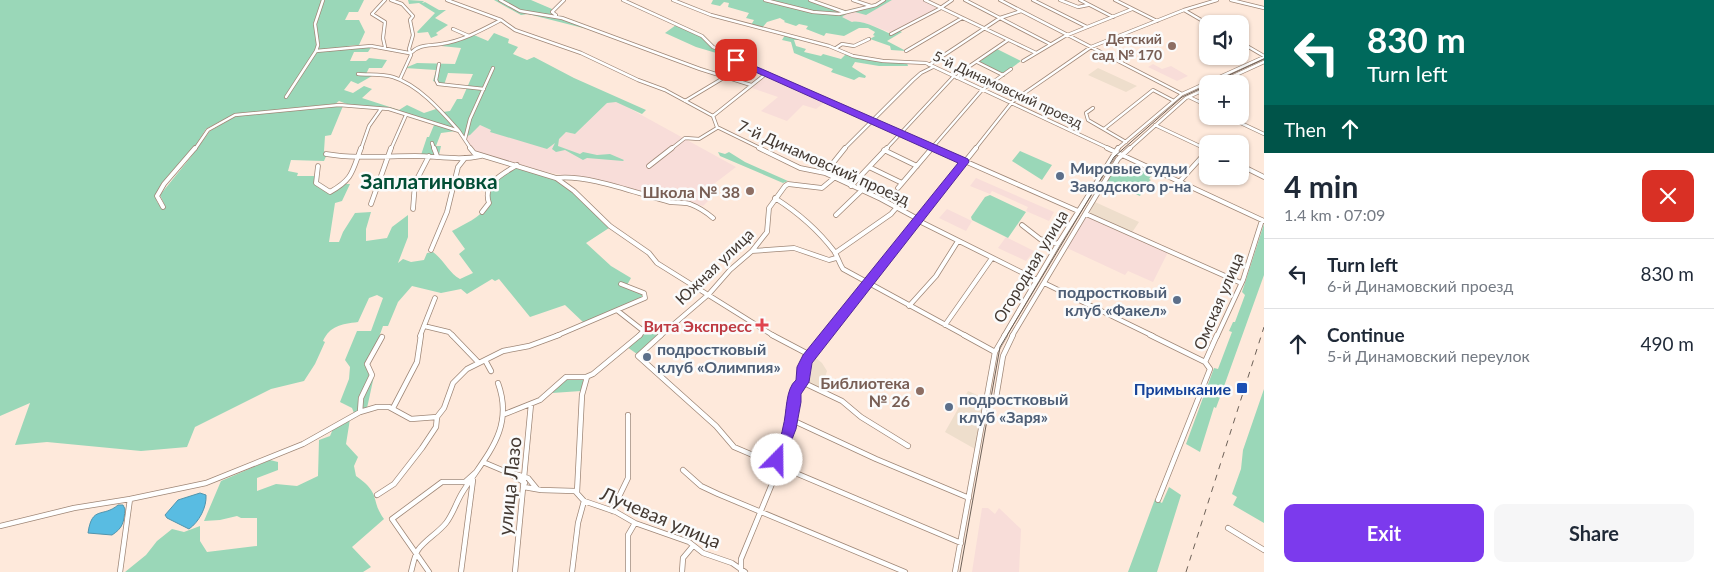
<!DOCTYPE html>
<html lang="en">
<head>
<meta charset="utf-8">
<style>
  :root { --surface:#fff; --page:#f6f6f7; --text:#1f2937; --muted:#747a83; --line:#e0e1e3; --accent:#7c3aed }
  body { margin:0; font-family:Lato,sans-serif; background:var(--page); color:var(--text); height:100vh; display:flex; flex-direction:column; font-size:19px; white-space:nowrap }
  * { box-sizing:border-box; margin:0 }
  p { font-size:16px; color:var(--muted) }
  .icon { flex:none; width:28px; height:28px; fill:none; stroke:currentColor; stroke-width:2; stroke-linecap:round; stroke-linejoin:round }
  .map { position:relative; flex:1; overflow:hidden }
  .panel { display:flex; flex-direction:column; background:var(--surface); width:450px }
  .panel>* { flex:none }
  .hud { background:#00695c; color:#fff; overflow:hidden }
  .controls { position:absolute; left:1199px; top:15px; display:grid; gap:10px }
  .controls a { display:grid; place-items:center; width:50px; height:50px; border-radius:10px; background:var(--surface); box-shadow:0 1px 4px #0004; font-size:25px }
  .pin { position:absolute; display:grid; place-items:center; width:42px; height:42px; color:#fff; margin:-21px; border-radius:10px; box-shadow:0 2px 8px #0006 }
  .me { position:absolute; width:55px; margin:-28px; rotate:22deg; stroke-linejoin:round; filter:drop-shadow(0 0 4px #0008) }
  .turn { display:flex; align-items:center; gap:18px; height:105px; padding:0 20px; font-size:22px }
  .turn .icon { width:65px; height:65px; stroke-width:2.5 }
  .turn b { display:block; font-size:35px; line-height:42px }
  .then { display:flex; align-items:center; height:48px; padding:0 20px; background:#0003; gap:10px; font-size:19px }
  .round { display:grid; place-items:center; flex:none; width:52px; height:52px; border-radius:10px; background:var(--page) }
  .head { display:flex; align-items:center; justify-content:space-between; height:85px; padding:0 20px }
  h1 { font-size:30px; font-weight:700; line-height:38px }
  .action { display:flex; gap:10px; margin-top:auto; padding:10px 20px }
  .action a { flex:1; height:58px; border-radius:10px; background:var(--accent); color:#fff; font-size:20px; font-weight:700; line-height:58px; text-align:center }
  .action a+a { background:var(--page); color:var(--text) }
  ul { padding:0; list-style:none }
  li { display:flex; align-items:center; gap:15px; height:70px; padding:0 20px; border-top:1px solid var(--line) }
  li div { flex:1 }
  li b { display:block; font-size:19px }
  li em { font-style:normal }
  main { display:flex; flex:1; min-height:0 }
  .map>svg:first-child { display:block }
</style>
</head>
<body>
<main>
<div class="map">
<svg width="1264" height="572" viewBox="0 0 1264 572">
  <rect width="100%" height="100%" fill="#fee9db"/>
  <path fill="#eedecc" d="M1098 68 1137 86 1126 92 1088 75Z
    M1095 202 1139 222 1131 234 1089 214Z
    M815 357 822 363 827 371 821 390 805 380 808 365Z
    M968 391 984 398 975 449 945 432Z"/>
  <path fill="#f8ddd9" d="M892 0H924L938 9 892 33 868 24 855 21 852 22 842 17 851 11 866 14Z
    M1153 64 1162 69 1171 66 1188 76 1177 81 1148 67Z
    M767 76 825 102 816 109 803 105 787 121 761 111 778 97 752 88Z
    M616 101 736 167 706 190 713 196 703 206 699 205 671 202 606 184 542 171 479 153 471 147 467 141V137L480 125 547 149 566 132 575 134 607 103Z
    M976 178 1054 212 1049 221 1026 211 1028 207 992 191 990 194 970 186Z
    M947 209 972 221 966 231 939 218Z
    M1086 216 1168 252 1153 282 1128 271 1125 275 1067 248Z
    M1006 237 1034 251 1026 261 998 248Z
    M982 508H988L995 514 999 508 1021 529 1019 572H972Z"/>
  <path fill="#9ad7b8" d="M0 0H364L358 12H349L345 20H359L365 32 359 45 348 46H372L368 52H354L350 61H366L369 58 387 60 382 68H369L366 74 372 76 358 84 351 81 344 90 353 93 364 86 372 89 362 98 399 110 407 105 424 113 436 109 456 129 395 111 347 104 339 101 335 104 234 114 206 129 188 157 156 196 157 202 162 207 165 206 160 195 190 158 210 131 236 116 343 106 331 135 325 136 324 151 327 154 324 161 291 160 288 171 298 173 297 176H314L315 185 327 191 342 184H350L342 201 335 203 329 242H339L343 232 355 213 371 212 366 229V241L387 238 392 227 408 215V237L398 263 403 259 411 262 424 260 427 253 433 252C444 260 449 273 460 279L473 273 459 254 465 249 452 231C463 225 481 217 487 206 490 200 490 189 493 183L515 167C528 171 542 173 553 178 576 188 590 212 609 228L586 243 611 266 631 278 626 287 643 294 644 298 584 323 565 305 530 317 499 279 495 281 492 279 467 294 461 289 441 293 412 286 398 302 388 326H383L369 365 374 376 367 408 354 413 352 408 340 402 349 379 350 367 345 360 357 331H371L383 298 377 295 369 298 358 322C341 324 330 326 323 341L325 342 315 364 304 381 271 389 195 427 187 447 141 451 47 442 15 445 30 403 0 416Z
    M408 0 424 1 422 3 425 2 439 10H446L435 18 448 25 436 33 438 35 431 38 428 32 418 33 417 32 435 13 419 3 409 4Z
    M494 0H531L552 9V12L558 17 591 30 528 14 521 15Z
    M713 0H812L843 11 876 6 885 0H892L866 15 851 11 842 17 852 22C862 19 881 30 891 34L909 25 900 31 902 32 887 41 906 51 891 50 890 46 870 39 875 36 873 35 875 32 868 28H859L844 36 826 33 824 36 806 29 808 26 799 24 796 26 784 22 785 21 780 18 767 22 762 28 751 25 754 20 746 18 749 13 728 7 729 3 724 2 720 6 711 4Z
    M676 25 701 37 709 44 730 57 696 47 665 33Z
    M494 33 509 39 508 43 518 47 513 54 527 60 534 57 574 78 646 110 642 114 616 102 607 103 575 134 566 132 559 139 558 146 580 154 583 152 597 155 610 154 624 160 623 161 587 158 583 160 565 150 556 152 552 149 555 143 547 149 490 132 491 130 480 125 470 135 465 137 443 112 450 111 457 99H462L473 74 448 73 444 85 433 81 436 70 405 68 417 63 455 64 461 48 441 46 474 35 488 41Z
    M785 35 801 40H794L796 46 806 49 804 52 821 56 823 54 841 59 846 54 883 62 907 63 908 66H879L855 62 852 67 866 76 865 78 859 77 854 80 831 72 833 69 794 53 791 42 782 40Z
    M997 49 1021 61 1003 74 979 62Z
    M434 125 456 131 441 133 436 146H441L439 155H421L427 137H429Z
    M1020 151 1052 165 1042 180 1012 161Z
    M729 152 745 162 788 181 783 183 720 156 718 152 725 154Z
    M1116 165 1137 175 1142 171 1152 175 1149 179 1151 180 1147 183 1140 196 1106 181Z
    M990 195 1026 212 1008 238 972 220 971 217 985 197Z
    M1264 224V275L1223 389 1216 408 1214 407 1200 452 1186 444 1214 368 1218 369 1232 332 1229 331 1233 322H1235L1245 295 1242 292Z
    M645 332 660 334 637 354 627 347Z
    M584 378 581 391 552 393 565 379Z
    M1264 389V523L1233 505 1237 497 1232 494 1241 469 1243 450Z
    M350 419 346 444 358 457 354 466 356 476C382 494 370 500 384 519L352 547 371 567 363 572H125L146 555 157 541 172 529 184 532 200 526V541L207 552 257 546V518H241L237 516 220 520 204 521 221 481 270 460 278 462V470L257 478V491L276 484 297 486 318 476 319 440 330 436 333 429Z
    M1169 487 1181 495 1157 572H1128L1155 499 1162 503Z"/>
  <path fill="#59bce2" stroke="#5295ad" d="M200 493 206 495C207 507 199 522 189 529L167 518 165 515 178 500Z
    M118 505H123L125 509C124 522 123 528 112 535L88 533C92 505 103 518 118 505Z"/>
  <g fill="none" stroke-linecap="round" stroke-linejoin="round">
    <g stroke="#9f8777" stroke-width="4">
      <path id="minor-far2" d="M385 0 372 14 385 22 383 38 385 47
        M391 0 402 4 413 16 410 20 413 35 409 49 411 55 400 79
        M447 0 501 20 515 30 581 53 638 80 665 90 713 116 717 127 762 149
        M500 0 520 11 562 18 700 69 751 85
        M623 0 702 36 713 47 725 52 736 60 938 149
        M673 0 711 15 829 46 853 56 883 61 926 63 1110 149
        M765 0 813 12 839 14 876 5 884 0
        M810 0 844 12
        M853 0 871 6
        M925 0 1036 53
        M965 0 1050 44
        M1000 0 1182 94
        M1033 0 1087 27
        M1060 0 1078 7 1088 5
        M1080 0 1113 17
        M1115 0 1157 21
        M1231 0 1264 8
        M1184 10 1208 24
        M556 15 552 12 564 0
        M453 29 469 36
        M891 34 939 9 952 0
        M1240 42 1264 56
        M836 48 842 44 854 46 869 39
        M316 51 371 46 409 53
        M906 51 962 18
        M411 53C419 44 430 46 441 44 462 41 482 30 501 20
        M1023 61 1065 36 1132 9
        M977 62 1003 75
        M439 64 436 80 438 84 484 89
        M929 65 1000 18 1021 11
        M358 74C369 75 382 74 393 77 419 85 442 112 459 131
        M957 78 961 72 1008 40
        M1216 84 1264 62
        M286 97 316 51 318 45 315 24 323 0
        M1189 97 1208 106
        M685 101 725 77
        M1093 108 1086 113 1088 120 1126 142
        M713 116 767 73
        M1226 116 1264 134
        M1155 125 1206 149
        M1104 129 1153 90 1174 101
        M465 139 470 119 493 68
        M432 143 434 149
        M195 149 208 130 235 115 339 105 389 109 459 131 471 149
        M361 149 369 126 381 109
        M391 149 406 115
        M671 149 685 138 699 139 717 128
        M844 149 913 80 921 73 933 67
        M886 149 954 76
        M931 149 982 90 1011 69
        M975 149 1013 101 1091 47 1184 10 1217 0
        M1117 149 1182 94 1264 57
        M1129 149 1186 98 1208 88"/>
    </g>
    <g stroke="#9f8777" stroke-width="5.5">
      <path id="minor-far1" d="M434 148 437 156
        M470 148 474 153 556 178 574 191 610 226 649 253 657 263 774 336
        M759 148 800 168 825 173 881 199 918 219
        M935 148 1078 211
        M1107 148 1264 221
        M1203 148 1208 150
        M884 150 917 166
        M326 154C356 159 385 156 415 156 437 156 459 161 481 156
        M1240 165 1264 177
        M318 166 316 183 330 192C353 179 352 172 361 148
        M649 166 672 148
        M869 167 902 183
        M825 173 845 148
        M556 178C588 174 638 194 670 202 676 203 683 202 690 204 698 207 706 212 713 218
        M1180 181 1208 150
        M851 186 887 148
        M898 188 932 148
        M775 198C797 212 818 230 834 251 838 257 839 263 843 269L966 336
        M371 204 391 148
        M163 207 157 196 164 184 195 148
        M413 209 415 183 429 156
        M482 212 489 203C482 183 503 174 517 165
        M1086 214 1241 283
        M836 215 861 191
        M917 220 1037 280
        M1022 225 1040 239 1058 244
        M431 250 447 212 458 167 465 158
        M752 251 794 248 829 260 836 258
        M835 253 891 214 897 207
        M1044 283 1153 336
        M909 306 936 276 958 241
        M618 311 641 329 664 332
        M945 325 992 258
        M424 326 449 332 453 336
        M420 336 435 298
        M556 336 645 298 644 293 621 284
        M639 336 644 330
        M660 336 709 294 730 270 752 251 767 232 769 208 785 186 788 184 822 188 834 178
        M826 336 976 148
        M1004 336 1058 244 1118 148
        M1012 336 1118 159 1130 148
        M1217 336 1243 280 1262 220"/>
    </g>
    <g stroke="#9f8777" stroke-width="6">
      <path id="minor" d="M452 335 478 362
        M661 335 638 356 716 426 734 447 961 543
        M772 335 810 355
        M964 335 995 352
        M1150 335 1205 362
        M485 360 491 371
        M802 382 842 401 861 417 908 446
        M987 399 996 398 1003 356 1013 335
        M393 408 417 362 421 335
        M360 412 361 398 372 375 367 364 382 337
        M505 414 540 400 566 377H586L593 374 640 335
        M792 420 876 459 969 498
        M483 462 509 473 525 483
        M683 470 701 486 718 494 905 572
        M512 473 528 478 537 489
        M524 487 541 490 575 491 584 501 616 512 635 523 689 542 703 553 732 563 745 572
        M577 492 582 395 587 377
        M377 495 394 484 422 448 436 427 437 417 444 408 453 383 467 369 503 351 529 346 559 335
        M1158 500 1210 369 1205 362 1217 335
        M612 511 628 478V415
        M0 526 74 508 130 499 206 483 303 444 360 412 377 407H389L411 419 437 417
        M1228 528 1264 550
        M120 572 130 499
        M411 572C413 565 414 557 418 550 425 540 438 533 446 523 453 514 456 503 462 493 485 456 515 430 498 383
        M429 572 392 519 442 482H465L475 473
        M461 572 473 480
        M515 572 531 404
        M572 572 578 523 584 501
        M628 572V535L635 523
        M682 572 683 558 693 546
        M741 572V559L774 479 777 460 791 425 794 394 802 382 803 367 827 335
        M955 572 995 352 1005 335"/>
    </g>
    <use href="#minor-far2" stroke="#fff" stroke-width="2.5"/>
    <use href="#minor-far1" stroke="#fff" stroke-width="4"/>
    <use href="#minor" stroke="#fff" stroke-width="4.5"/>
    <path stroke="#6d6158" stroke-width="1" d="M1210 84 1264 59
      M960 572 1000 347 1114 157 1182 97 1208 85"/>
    <path stroke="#6d6158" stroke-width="1" stroke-dasharray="6 6" stroke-linecap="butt" d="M1186 572 1264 327"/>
  </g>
  <path fill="#7c3aed" stroke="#51269a" d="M733 59H739L968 159 969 162 812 363 809 382 801 394V402L796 429 782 465 777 467 772 465 770 460C775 450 781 439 783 427 787 413 785 389 796 380L797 367 803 355 958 163 733 62Z"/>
  <g fill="#8d6e63" stroke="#fbfbfb" stroke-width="2">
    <circle cx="1172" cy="46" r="5"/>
    <circle cx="750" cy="191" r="5"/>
    <circle cx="920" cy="391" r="5"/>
  </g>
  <g fill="#5c6f8a" stroke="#fbfbfb" stroke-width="2">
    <circle cx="1060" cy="176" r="5"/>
    <circle cx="1177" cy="300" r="5"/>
    <circle cx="647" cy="357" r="5"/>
    <circle cx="949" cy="407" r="5"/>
  </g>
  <path fill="#e0444e" stroke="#fbfbfb" stroke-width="2" d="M759.5 317.5h5v5h5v5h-5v5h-5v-5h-5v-5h5z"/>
  <rect fill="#1a4fb4" stroke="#fbfbfb" stroke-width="2" x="1236" y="382" width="12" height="12" rx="2.5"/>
  <g text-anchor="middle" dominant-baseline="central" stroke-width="5" stroke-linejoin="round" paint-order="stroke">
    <g font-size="14" font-weight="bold" fill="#785e54" stroke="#fbfbfb" text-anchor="end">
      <text x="1162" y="38">Детский<tspan x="1162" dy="16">сад № 170</tspan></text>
    </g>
    <g font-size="14" fill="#433932" stroke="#fbfbfb">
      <text transform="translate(1008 89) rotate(25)">5-й Динамовский проезд</text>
    </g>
    <g font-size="16" fill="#433932" stroke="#fbfbfb">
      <text transform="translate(824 162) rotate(24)">7-й Динамовский проезд</text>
      <text transform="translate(714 266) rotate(-44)">Южная улица</text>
      <text transform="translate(1030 266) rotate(-59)">Огородная улица</text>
      <text transform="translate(1218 301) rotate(-67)">Омская улица</text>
    </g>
    <g font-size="16" font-weight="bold" fill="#4e5e75" stroke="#fbfbfb" text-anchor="start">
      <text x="1070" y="167">Мировые судьи<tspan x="1070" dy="18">Заводского р-на</tspan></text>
      <text x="1167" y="291" text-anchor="end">подростковый<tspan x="1167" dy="18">клуб «Факел»</tspan></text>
      <text x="657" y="348">подростковый<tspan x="657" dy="18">клуб «Олимпия»</tspan></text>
      <text x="959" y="398">подростковый<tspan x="959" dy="18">клуб «Заря»</tspan></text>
    </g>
    <g font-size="16" font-weight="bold" fill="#785e54" stroke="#fbfbfb" text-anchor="end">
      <text x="740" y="191">Школа № 38</text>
      <text x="910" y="382">Библиотека<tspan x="910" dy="18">№ 26</tspan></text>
    </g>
    <g font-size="16" font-weight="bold" fill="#be3a42" stroke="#fbfbfb" text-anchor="end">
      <text x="752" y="325">Вита Экспресс</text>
    </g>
    <g font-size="16" font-weight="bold" fill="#164399" stroke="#fbfbfb" text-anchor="end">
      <text x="1231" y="388">Примыкание</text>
    </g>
    <g font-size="19" fill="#433932" stroke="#fbfbfb">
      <text transform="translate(509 486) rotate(-84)">улица Лазо</text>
      <text transform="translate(661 517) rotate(23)">Лучевая улица</text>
    </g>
    <g font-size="21" font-weight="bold" fill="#024e35" stroke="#fbfbfb">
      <text x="429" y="180">Заплатиновка</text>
    </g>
  </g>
</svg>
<div class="controls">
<a><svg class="icon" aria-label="sound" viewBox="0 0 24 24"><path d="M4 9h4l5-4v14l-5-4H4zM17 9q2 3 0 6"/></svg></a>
<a>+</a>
<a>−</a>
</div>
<div class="pin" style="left:736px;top:60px;background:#d93025"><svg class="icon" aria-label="arrive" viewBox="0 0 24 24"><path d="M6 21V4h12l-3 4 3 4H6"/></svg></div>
<svg class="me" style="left:777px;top:460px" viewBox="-20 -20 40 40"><circle r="19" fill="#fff"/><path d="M0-13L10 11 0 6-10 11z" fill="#7c3aed"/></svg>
</div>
<section class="panel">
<div class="hud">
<div class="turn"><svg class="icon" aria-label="left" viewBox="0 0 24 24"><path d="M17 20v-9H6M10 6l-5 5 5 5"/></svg><div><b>830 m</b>Turn left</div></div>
<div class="then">Then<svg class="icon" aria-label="ahead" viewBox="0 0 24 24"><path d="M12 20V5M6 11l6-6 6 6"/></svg></div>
</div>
<div class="head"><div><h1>4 min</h1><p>1.4 km · 07:09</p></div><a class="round" style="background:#d93025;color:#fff"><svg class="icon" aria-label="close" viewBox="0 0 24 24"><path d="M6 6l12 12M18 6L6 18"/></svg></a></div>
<ul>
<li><svg class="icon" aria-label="left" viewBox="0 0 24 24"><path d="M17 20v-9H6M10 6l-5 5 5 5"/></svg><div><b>Turn left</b><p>6-й Динамовский проезд</p></div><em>830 m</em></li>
<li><svg class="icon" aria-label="ahead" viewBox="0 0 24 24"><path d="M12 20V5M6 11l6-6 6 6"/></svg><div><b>Continue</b><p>5-й Динамовский переулок</p></div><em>490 m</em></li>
</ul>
<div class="action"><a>Exit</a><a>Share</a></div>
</section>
</main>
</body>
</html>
